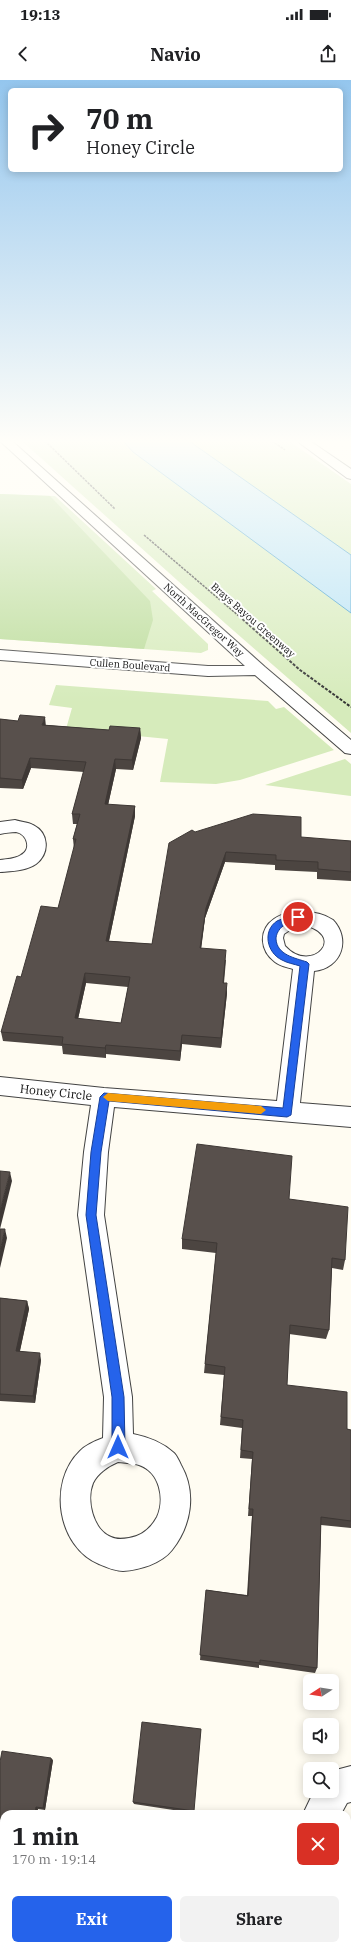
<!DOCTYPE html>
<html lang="en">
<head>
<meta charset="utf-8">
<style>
  :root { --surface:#fff; --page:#f2f2f2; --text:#202124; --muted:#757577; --accent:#2563eb }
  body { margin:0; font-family:"IBM Plex Serif",serif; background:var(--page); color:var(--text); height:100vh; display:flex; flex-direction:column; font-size:15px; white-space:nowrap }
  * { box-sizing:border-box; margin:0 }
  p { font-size:13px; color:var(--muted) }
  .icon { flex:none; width:22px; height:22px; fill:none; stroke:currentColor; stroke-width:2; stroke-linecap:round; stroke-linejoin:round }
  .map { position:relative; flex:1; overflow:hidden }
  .side { position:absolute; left:0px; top:1730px; width:351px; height:140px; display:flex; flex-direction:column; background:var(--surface); border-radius:12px 12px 0 0; box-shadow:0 2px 10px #0003 }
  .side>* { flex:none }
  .banner { position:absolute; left:8px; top:8px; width:335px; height:84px; border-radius:6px; box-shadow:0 2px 10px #0003; background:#fff; color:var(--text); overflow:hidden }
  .needle { width:26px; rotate:258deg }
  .tools { position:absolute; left:303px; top:1594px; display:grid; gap:8px }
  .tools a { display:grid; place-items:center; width:36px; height:36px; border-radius:6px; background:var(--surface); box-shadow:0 2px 10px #0003; font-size:20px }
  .pin { position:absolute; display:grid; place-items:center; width:34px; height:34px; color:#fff; margin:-17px; border:2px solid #fff; border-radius:50%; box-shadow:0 1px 4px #0007 }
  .me { position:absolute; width:44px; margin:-22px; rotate:0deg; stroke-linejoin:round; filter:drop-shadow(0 0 3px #0008) }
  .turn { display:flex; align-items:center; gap:14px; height:84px; padding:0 12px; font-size:18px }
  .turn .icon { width:52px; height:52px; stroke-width:2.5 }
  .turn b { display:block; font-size:28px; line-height:34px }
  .round { display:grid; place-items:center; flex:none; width:42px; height:42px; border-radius:6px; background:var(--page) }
  .head { display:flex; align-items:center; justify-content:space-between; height:68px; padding:0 12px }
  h1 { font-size:24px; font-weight:700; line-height:30px }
  .button { display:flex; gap:8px; margin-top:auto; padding:8px 12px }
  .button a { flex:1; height:46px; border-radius:6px; background:var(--accent); color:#fff; font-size:16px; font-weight:700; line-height:46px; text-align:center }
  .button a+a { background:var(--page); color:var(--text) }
  .status { display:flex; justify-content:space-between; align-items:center; height:28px; padding:0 20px; background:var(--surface); direction:ltr }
  .status svg { height:11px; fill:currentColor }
  header { display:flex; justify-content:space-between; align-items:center; height:52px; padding:0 12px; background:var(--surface); font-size:18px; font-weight:700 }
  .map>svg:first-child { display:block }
</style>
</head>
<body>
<div class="status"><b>19:13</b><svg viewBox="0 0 49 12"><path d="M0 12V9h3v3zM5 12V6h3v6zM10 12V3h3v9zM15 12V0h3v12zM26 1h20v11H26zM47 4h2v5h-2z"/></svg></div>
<header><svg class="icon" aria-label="back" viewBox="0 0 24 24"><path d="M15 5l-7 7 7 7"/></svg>Navio<svg class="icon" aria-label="share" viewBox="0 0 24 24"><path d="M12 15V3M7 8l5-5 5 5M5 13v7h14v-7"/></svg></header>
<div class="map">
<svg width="351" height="1870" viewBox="0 0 351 1870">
  <rect width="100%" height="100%" fill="#fffcf2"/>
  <path fill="#d6ebbb" d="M22 361H289L351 404V653L226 544Z
    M0 414 55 416 156 509 152 511 208 564V570L201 573 0 559Z
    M56 605 268 621 276 629 284 627 334 670 240 700 216 704 160 702 168 659 66 649 72 628 49 625Z
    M345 679 351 684V716L265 705Z"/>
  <path fill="#bbdc9a" d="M0 414 50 416 150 521 153 540 144 569 0 559Z"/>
  <path fill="#b6e2f7" stroke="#3c9ccf" d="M123 361H189L351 475V533L133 372Z"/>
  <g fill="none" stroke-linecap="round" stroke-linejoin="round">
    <g stroke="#434343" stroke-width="2">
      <path id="minor" d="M0 361H12L265 587 351 660V674L345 673 255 595 208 596 0 580V570L208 586H245Z
        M297 361H310L351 389V399L347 398Z
        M15 740C21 742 28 742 33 745 49 753 50 773 36 784 26 791 12 791 0 792V780C7 779 15 779 21 775 32 769 27 754 16 752 11 752 5 753 0 754V742Z
        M298 830C310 832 323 833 333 840 351 859 342 888 314 891L300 1023 351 1027V1047L114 1027 108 1072 104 1135 132 1317 133 1354C148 1357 162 1362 174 1373 177 1376 179 1381 181 1385 197 1413 191 1446 172 1470 161 1484 139 1490 123 1491 115 1491 106 1487 99 1484 58 1467 47 1403 80 1371 86 1365 95 1361 103 1358L104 1317 78 1135 84 1072 91 1025 0 1015V997L104 1008 277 1021 293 889C287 887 280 886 275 882 260 871 258 850 274 839 281 834 290 832 298 830ZM299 844C351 853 312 896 285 866L283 858 284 854ZM118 1382C125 1383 133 1383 139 1385 160 1392 165 1419 157 1437 151 1448 142 1456 129 1458 123 1459 117 1460 111 1457 93 1450 86 1420 93 1403 97 1394 108 1386 118 1382Z
        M351 1686V1722L347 1723 341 1734H303L314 1711H332V1691Z
        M285 1866H323V1870H285Z"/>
    </g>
    <path stroke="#323232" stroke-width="1.5" stroke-dasharray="2.5 1" stroke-linecap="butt" d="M45 361 115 429
      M272 361 285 370
      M144 455 240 537"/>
    <path stroke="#323232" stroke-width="2" stroke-dasharray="3 1.5" stroke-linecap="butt" d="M239 536 300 590 351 627"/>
    <use href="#minor" fill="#fff" fill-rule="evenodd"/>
  </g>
  <path fill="#4c4541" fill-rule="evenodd" d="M0 639 46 645 109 650 140 648 141 658 133 690 116 689 108 725 135 726V736L109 861 152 864 195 752 351 761V801L317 799V792L275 790V785L225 782 205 838 201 868 226 880 224 903 227 913 221 968 182 964 180 981 106 974V978L63 974 62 966 3 961 1 952 21 897 58 828 74 769 73 759 77 744H73L72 734 84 692 31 688 23 709 0 708ZM86 903 128 907 121 943 78 939Z
    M289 1119 345 1180 343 1190 332 1188 329 1250 326 1259 289 1254 287 1305 347 1349 351 1350V1448L321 1445 317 1588 315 1593 259 1585V1588L200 1580 206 1510 247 1515 252 1436H248L252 1379 240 1378 242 1348 220 1345 224 1295 204 1293 216 1173 182 1169V1159Z
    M0 1218 27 1221 29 1229 20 1271 41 1280 35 1323 0 1321Z
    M201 1649 193 1733 134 1724 133 1722Z
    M53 1680 45 1730 38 1729 37 1734H4Z"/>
  <path fill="#3e3835" d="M45 637 46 647 42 645Z
    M140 648 141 658 133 690 132 680Z
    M30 678 31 688 23 709 22 700Z
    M115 679 116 689 106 734 105 724Z
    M135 726V736L107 870 106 861Z
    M226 772 225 782 205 838 200 878V868L206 828Z
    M85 893 86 903 76 948 75 938Z
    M227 903V913L221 968V958Z
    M182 955V964L180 981V971Z
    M106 965V978L105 968Z
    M10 1092 12 1101 0 1149V1131Z
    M5 1149 7 1158 0 1188V1171Z
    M27 1221 29 1229 18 1279 16 1271Z
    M40 1273 41 1280 35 1323 33 1316Z
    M51 1678 53 1680 45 1730 43 1728Z
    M36 1727 38 1729 37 1734H35Z"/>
  <path fill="#58504c" stroke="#3e3835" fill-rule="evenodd" d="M20 635 45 637 42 645 109 650 110 646 140 648 132 680 115 679 105 724 135 726 106 861 152 864 169 763 192 750 195 752 253 734 301 737V757L351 761V792L318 789V782L276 780V775L226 772 206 828 200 868 226 870 223 903H227L221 958 182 955 180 971 106 965 105 968 62 964 63 957 1 952 17 896 21 897 41 826 58 828 76 759H73L80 734H72L86 682 30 678 22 700 0 698V639L18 641ZM85 893 130 897 121 943 75 938Z
    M197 1064 292 1076 289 1119 348 1127 345 1180 332 1178 329 1250 290 1245 287 1305 347 1312V1349L351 1350V1441L321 1437 317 1588 260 1580V1583L200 1575 206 1510 248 1516 253 1429H249L253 1372 241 1370 243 1340 221 1337 225 1287 205 1284 217 1163 182 1159Z
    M0 1091 10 1092 0 1131Z
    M0 1149H5L0 1171Z
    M0 1218 27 1221 16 1271 40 1273 33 1316 0 1314Z
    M142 1642 201 1649 194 1731 133 1722Z
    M2 1671 51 1678 43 1728 36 1727 35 1734H4V1824L0 1823V1682Z
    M120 1866H182V1870H119Z"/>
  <linearGradient id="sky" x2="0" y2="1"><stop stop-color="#94c6ee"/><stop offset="0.58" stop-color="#fffef9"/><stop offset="1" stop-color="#fffef9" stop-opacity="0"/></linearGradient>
  <rect width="351" height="623" fill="url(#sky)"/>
  <path fill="#2563eb" stroke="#184099" d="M298 834 301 835V839C296 841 288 843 283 846 279 849 276 854 276 859 277 875 295 878 307 882L309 884 291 1035 287 1037 109 1021 101 1072 96 1135 124 1317 125 1367 123 1372 118 1374 114 1372 112 1367V1317L86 1135 91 1072 100 1017 104 1013 283 1028 300 886C294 884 287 883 282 880 267 873 262 851 277 841 283 838 292 836 298 834Z"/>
  <path fill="#f59e0b" d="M108 1013 261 1026 266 1030 261 1034 108 1021 103 1017Z"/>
  <g text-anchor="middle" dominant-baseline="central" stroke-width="4" stroke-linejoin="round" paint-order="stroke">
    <g font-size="10" fill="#101010" stroke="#fff">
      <text transform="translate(204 540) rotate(42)">North MacGregor Way</text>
      <text transform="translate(253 540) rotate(41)">Brays Bayou Greenway</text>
      <text transform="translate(130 585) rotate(4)">Cullen Boulevard</text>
    </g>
    <g font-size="12" fill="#101010" stroke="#fff">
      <text transform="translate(56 1012) rotate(6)">Honey Circle</text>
    </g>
  </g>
</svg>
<div class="tools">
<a><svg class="needle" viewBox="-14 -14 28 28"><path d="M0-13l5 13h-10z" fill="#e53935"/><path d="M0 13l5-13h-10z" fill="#757577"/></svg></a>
<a><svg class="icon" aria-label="sound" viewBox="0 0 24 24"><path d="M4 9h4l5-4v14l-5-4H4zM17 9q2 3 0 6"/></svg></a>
<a><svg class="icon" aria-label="search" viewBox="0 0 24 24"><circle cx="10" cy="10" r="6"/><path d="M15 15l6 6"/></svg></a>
</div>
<div class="pin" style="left:298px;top:837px;background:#d93025"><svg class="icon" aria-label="arrive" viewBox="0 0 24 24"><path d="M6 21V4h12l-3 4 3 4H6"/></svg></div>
<svg class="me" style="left:118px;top:1367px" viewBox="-20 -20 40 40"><path d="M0-17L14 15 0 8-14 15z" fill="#2563eb" stroke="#fff" stroke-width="4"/></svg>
<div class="banner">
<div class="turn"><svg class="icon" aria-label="right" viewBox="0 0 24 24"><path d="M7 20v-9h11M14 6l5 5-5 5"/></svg><div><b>70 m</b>Honey Circle</div></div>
</div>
<section class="side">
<div class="head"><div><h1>1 min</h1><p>170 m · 19:14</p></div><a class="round" style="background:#d93025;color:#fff"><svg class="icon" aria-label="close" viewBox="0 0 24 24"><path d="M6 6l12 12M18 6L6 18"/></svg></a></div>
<div class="button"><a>Exit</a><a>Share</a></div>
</section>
</div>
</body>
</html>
